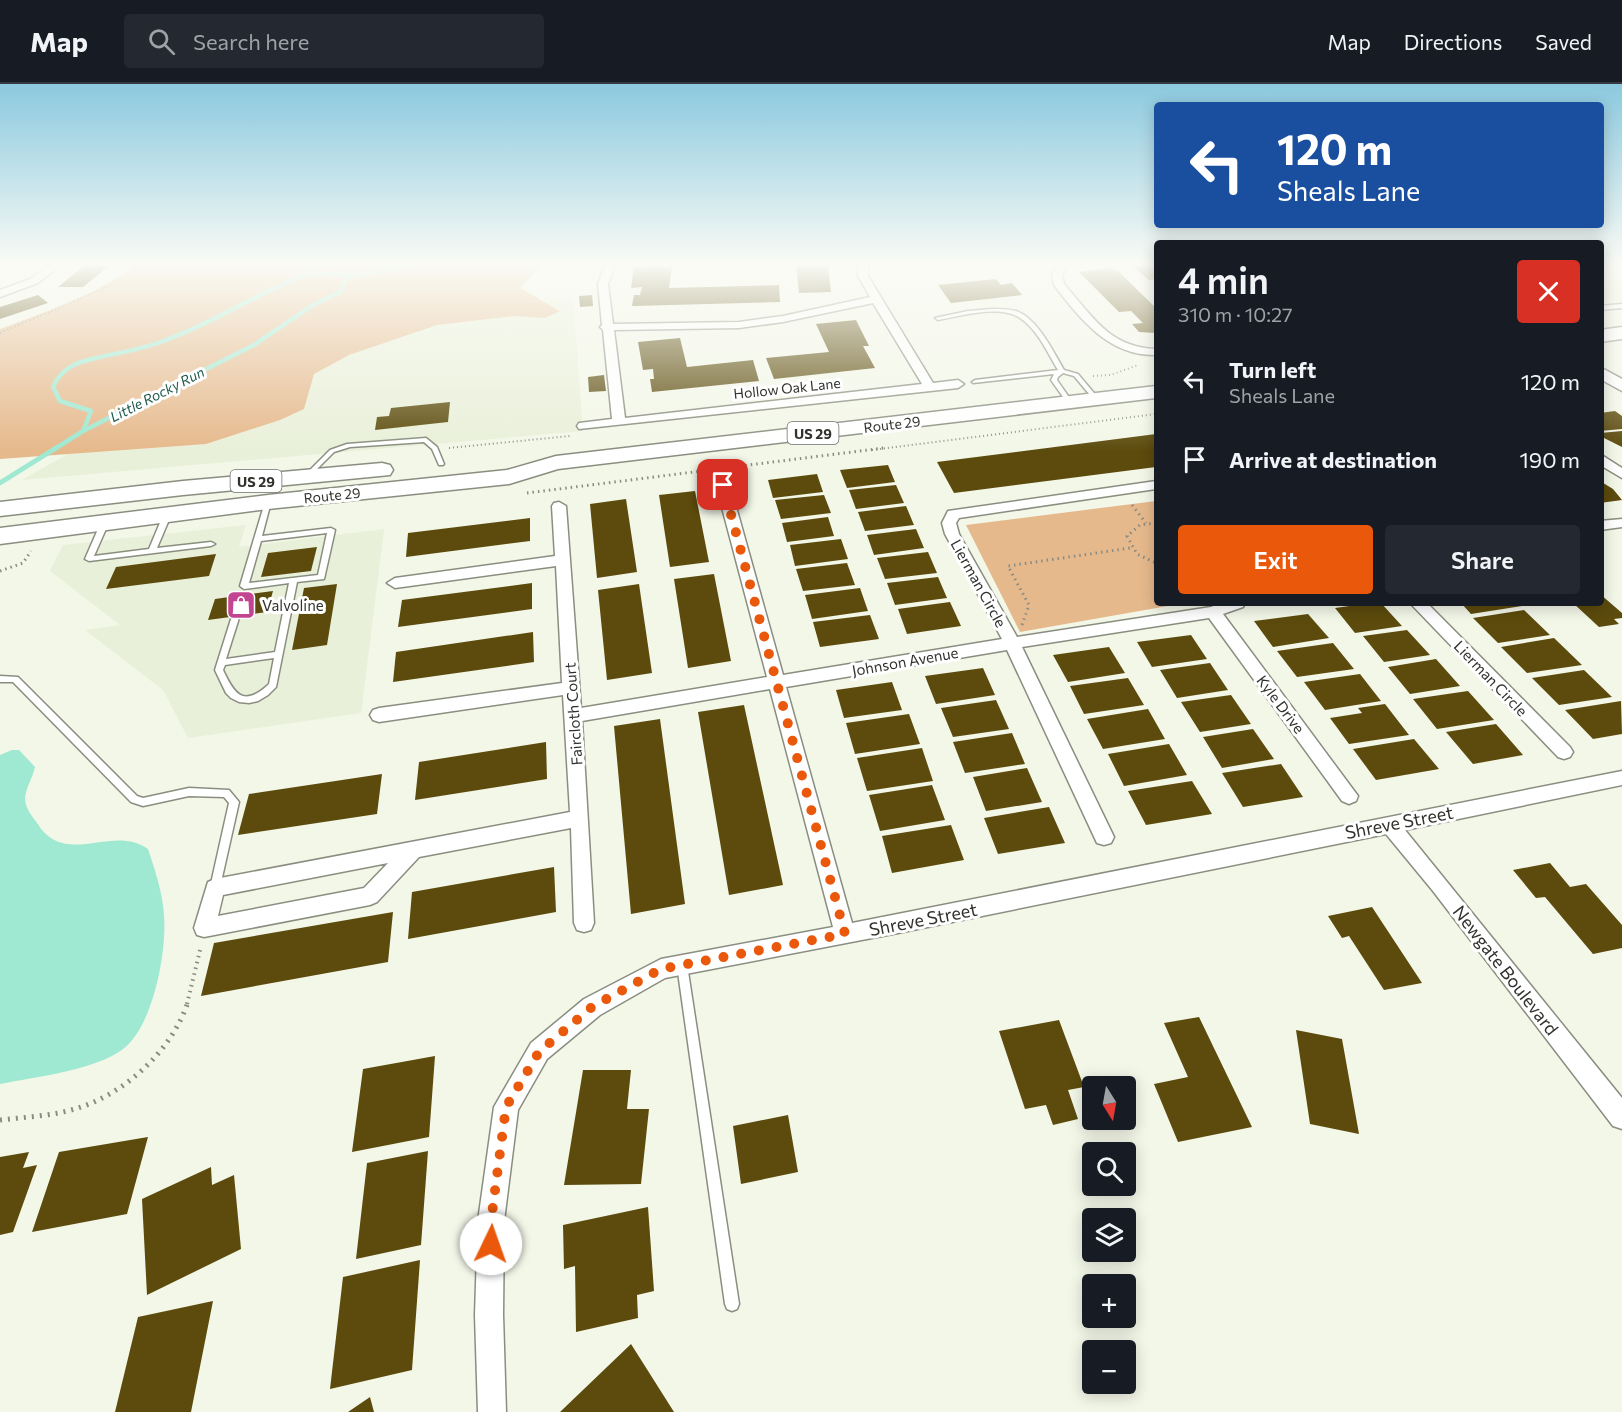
<!DOCTYPE html>
<html lang="en">
<head>
<meta charset="utf-8">
<style>
  :root { --surface:#171b24; --page:#242831; --text:#f1f3f6; --muted:#9ea1a6; --line:#363941; --accent:#ea580c }
  body { margin:0; font-family:Commissioner,sans-serif; background:var(--page); color:var(--text); height:100vh; display:flex; flex-direction:column; font-size:22px; white-space:nowrap }
  * { box-sizing:border-box; margin:0 }
  p { font-size:20px; color:var(--muted) }
  .icon { flex:none; width:33px; height:33px; fill:none; stroke:currentColor; stroke-width:2; stroke-linecap:round; stroke-linejoin:round }
  .map { position:relative; flex:1; overflow:hidden }
  .drawer { position:absolute; left:1154px; top:156px; width:450px; height:366px; display:flex; flex-direction:column; background:var(--surface); border-radius:6px; box-shadow:0 3px 15px #0003 }
  .drawer>* { flex:none }
  .banner { position:absolute; left:1154px; top:18px; width:450px; height:126px; border-radius:6px; box-shadow:0 3px 15px #0003; background:#1a4fa0; color:#fff; overflow:hidden }
  .needle { width:39px; rotate:169deg }
  .fabs { position:absolute; left:1082px; top:992px; display:grid; gap:12px }
  .fabs a { display:grid; place-items:center; width:54px; height:54px; border-radius:6px; background:var(--surface); box-shadow:0 3px 15px #0003; font-size:30px }
  .pin { position:absolute; display:grid; place-items:center; width:51px; height:51px; color:#fff; margin:-26px; border-radius:12px; box-shadow:0 3px 9px #0006 }
  .me { position:absolute; width:66px; margin:-33px; rotate:3deg; stroke-linejoin:round; filter:drop-shadow(0 0 4px #0008) }
  .turn { display:flex; align-items:center; gap:21px; height:126px; padding:0 24px; font-size:27px }
  .turn .icon { width:78px; height:78px; stroke-width:2.5 }
  .turn b { display:block; font-size:42px; line-height:51px }
  .round { display:grid; place-items:center; flex:none; width:63px; height:63px; border-radius:6px; background:var(--page) }
  .head { display:flex; align-items:center; justify-content:space-between; height:102px; padding:0 24px }
  h1 { font-size:36px; font-weight:600; line-height:45px }
  .action { display:flex; gap:12px; margin-top:auto; padding:12px 24px }
  .action a { flex:1; height:69px; border-radius:6px; background:var(--accent); color:#fff; font-size:24px; font-weight:600; line-height:69px; text-align:center }
  .action a+a { background:var(--page); color:var(--text) }
  ul { padding:0; list-style:none }
  li { display:flex; align-items:center; gap:18px; height:78px; padding:0 24px }
  li div { flex:1 }
  li b { display:block; font-size:22px }
  li em { font-style:normal }
  header { display:flex; align-items:center; gap:36px; box-sizing:border-box; height:84px; padding:0 30px; background:var(--surface); border-bottom:2px solid var(--line) }
  header strong { font-size:28px }
  nav { display:flex; gap:33px; margin-inline-start:auto; font-size:21px }
  .search { width:420px; height:54px; background:var(--page); display:flex; align-items:center; gap:15px; box-sizing:border-box; padding:0 21px; border-radius:6px; color:var(--muted); font-size:22px }
  .map>svg:first-child { display:block }
</style>
</head>
<body>
<header>
<strong>Map</strong>
<div class="search"><svg class="icon" aria-label="search" viewBox="0 0 24 24"><circle cx="10" cy="10" r="6"/><path d="M15 15l6 6"/></svg>Search here</div>
<nav><a>Map</a><a>Directions</a><a>Saved</a></nav>
</header>
<div class="map">
<svg width="1622" height="1328" viewBox="0 0 1622 1328">
  <rect width="100%" height="100%" fill="#f3f7e8"/>
  <path fill="#e9f0d9" d="M1600 181H1622V216L1601 218Z
    M573 215 583 347 22 396 290 243Z
    M246 441 239 463 384 445 361 629 188 654 163 606 85 546 120 541 50 487 63 461Z"/>
  <path fill="#e6b98c" d="M136 181H542L520 204 560 227 545 234 515 232 437 241 349 271 314 290 304 325 280 336 206 360 0 375V245C48 227 94 212 136 181Z
    M1156 417V519H1185L1020 548 966 441Z"/>
  <path fill="#9fe8d1" d="M12 666H19L35 683C33 693 26 703 25 714 25 724 32 732 37 739 66 785 112 739 148 765 155 786 163 810 164 832 167 867 153 943 123 965 96 986 35 993 0 1000V671Z"/>
  <g fill="none" stroke-linecap="round" stroke-linejoin="round">
    <path stroke="#9fe8d1" stroke-width="4.5" d="M309 189 323 181
      M83 347 91 327 60 317 53 303C61 284 77 278 96 274 117 269 138 266 158 259 207 242 251 213 299 193L313 190 352 191
      M53 366 83 347 254 261 313 221 340 208 348 193 409 181"/>
    <path stroke="#9fe8d1" stroke-width="5" d="M0 399 56 364"/>
  </g>
  <path fill="#5c4b0c" d="M85 181H110L83 203H58Z
    M796 181H828L831 208 799 209Z
    M1131 181H1156V195L1149 196Z
    M672 182 669 204 779 201 780 218 632 222 634 211H640L642 203 631 204 634 183Z
    M1111 184 1118 187 1156 224V249L1139 248 1132 240 1143 239 1131 227 1119 228 1079 188Z
    M996 195 1001 201 1012 199 1022 211 951 219 938 201Z
    M38 211 48 219 0 235V223Z
    M592 211 593 222 580 223 579 212Z
    M856 236 869 262H863L875 284 774 295 766 274 829 268 816 240Z
    M680 254 687 283 753 276 759 297 652 308 650 295H654L653 285 643 286 638 258Z
    M604 291 606 307 589 308 588 293Z
    M450 318 448 338 375 346 377 333 389 332 391 324Z
    M1615 327 1622 332V345L1600 347V329Z
    M1622 347V363L1600 352V349Z
    M1156 350V383L954 409 937 378Z
    M888 381 895 398 847 404 840 386Z
    M817 390 823 408 773 414 768 396Z
    M1600 397 1613 405 1622 416 1600 419Z
    M896 401 904 419 856 425 849 406Z
    M695 407 709 478 670 483 659 411Z
    M824 411 831 429 781 435 775 416Z
    M626 415 637 488 597 494 590 420Z
    M906 422 914 441 865 447 858 428Z
    M828 433 834 452 787 458 782 439Z
    M530 434V457L406 473 408 449Z
    M916 445 924 464 874 471 867 451Z
    M841 455 848 475 795 482 790 461Z
    M317 463 311 487 261 493 268 469Z
    M928 468 937 489 885 495 877 474Z
    M216 470 209 492 106 505 116 483Z
    M847 479 855 501 803 507 796 485Z
    M714 490 731 577 688 584 674 495Z
    M938 493 947 514 895 521 887 499Z
    M532 499V525L398 543 402 516Z
    M337 500 327 561 292 566 304 504Z
    M639 500 652 589 607 596 598 506Z
    M860 504 868 527 812 535 805 511Z
    M273 507 267 528 208 536 215 515Z
    M1600 510 1622 529V534L1614 535 1619 540 1599 543 1573 519H1600Z
    M950 518 961 542 907 550 898 525Z
    M1371 519H1381L1402 542 1355 549 1335 524Z
    M1461 519H1519L1522 522 1471 530Z
    M1524 526 1550 551 1498 559 1473 534Z
    M1308 530 1329 554 1273 563 1254 537Z
    M870 531 879 555 820 563 813 538Z
    M1407 546 1430 571 1384 578 1363 552Z
    M533 548 534 578 393 598 396 568Z
    M1191 551 1207 575 1152 583 1137 558Z
    M1554 554 1582 581 1527 589 1501 563Z
    M1333 559 1354 585 1297 593 1277 567Z
    M1109 563 1125 589 1068 598 1053 571Z
    M1436 575 1460 602 1410 610 1388 583Z
    M1210 579 1228 606 1177 614 1160 586Z
    M983 584 995 611 936 620 925 592Z
    M1584 586 1612 613 1559 621 1532 594Z
    M1360 590 1381 617 1325 626 1304 598Z
    M1128 594 1144 621 1084 630 1070 602Z
    M892 598 902 626 844 634 836 606Z
    M1468 607 1494 636 1437 645 1413 615Z
    M1231 611 1251 640 1200 648 1181 618Z
    M996 616 1009 645 953 653 941 624Z
    M1621 617 1622 650 1593 655 1565 626Z
    M1385 620 1409 651 1349 660 1330 634 1362 629 1358 624Z
    M744 621 783 801 729 811 698 628Z
    M1148 625 1165 655 1103 665 1087 635Z
    M909 630 920 660 855 670 846 639Z
    M660 635 685 820 631 830 614 642Z
    M1496 640 1523 671 1473 680 1446 648Z
    M1253 645 1274 675 1222 684 1203 653Z
    M1012 649 1025 680 965 689 953 658Z
    M1414 655 1439 685 1376 696 1353 665Z
    M546 658 547 695 415 716 419 678Z
    M1169 660 1187 691 1124 702 1108 670Z
    M922 664 933 697 867 707 857 674Z
    M1281 680 1303 713 1243 723 1222 689Z
    M1027 684 1042 718 986 727 973 693Z
    M382 690 377 730 238 751 249 710Z
    M1192 697 1212 730 1146 741 1128 707Z
    M932 701 945 736 880 747 869 711Z
    M1049 723 1065 759 998 770 984 734Z
    M951 741 964 776 892 789 882 752Z
    M1550 779 1570 803 1586 800 1622 841V864L1593 870 1545 813 1536 814 1513 786Z
    M554 783 556 828 408 855 412 808Z
    M1372 823 1422 899 1384 906 1349 852 1342 854 1328 832Z
    M393 828 388 878 201 912 214 859Z
    M1199 933 1252 1043 1178 1058 1154 1000 1188 993 1164 939Z
    M1059 936 1084 1003 1068 1006 1078 1035 1053 1041 1046 1021 1025 1025 999 947Z
    M1296 946 1342 955 1359 1050 1310 1040Z
    M435 972 429 1053 352 1068 363 985Z
    M583 986H631L627 1025H649L641 1100 564 1101Z
    M788 1031 798 1088 741 1100 733 1042Z
    M148 1053 127 1130 32 1148 59 1068Z
    M428 1067 421 1161 356 1175 367 1079Z
    M29 1068 23 1084 37 1081 13 1148 0 1151V1073Z
    M211 1083 212 1101 234 1091 241 1165 147 1211 142 1115Z
    M648 1123 654 1207 637 1211 638 1234 576 1248 575 1182 564 1185 563 1141Z
    M420 1176 412 1286 330 1305 343 1193Z
    M213 1217 191 1328H115L138 1233Z
    M631 1260 674 1328H560Z
    M370 1313 374 1328H348Z"/>
  <g fill="none" stroke-linecap="round" stroke-linejoin="round">
    <g stroke="#8a8e80" stroke-width="3">
      <path id="service" d="M1622 220V224L1600 226V222Z
        M992 225C1000 225 1008 225 1016 227 1038 235 1053 267 1064 286L1078 290 1099 315V317H1095L1074 292 1063 289 1058 293 1057 296 1073 319 1072 320H1068L1051 296 1054 290 973 299 972 298 975 296 1058 286C1047 268 1038 246 1020 234 1001 220 960 232 938 236L935 234 968 227Z
        M426 354 437 363 444 380 443 381H439L432 365 424 358 350 363 334 368 309 393H305L304 392 330 366 347 360Z
        M268 416 271 418 262 452 331 444 335 446 324 495 297 498 276 603 268 611 258 617 249 619 239 618 231 614 226 609 215 586 232 532 235 531 239 534 226 575 275 568 289 499 244 505 240 502 265 418ZM327 449 318 491 249 499 261 457ZM274 574 269 600C244 623 235 612 223 586L225 581Z
        M164 429H167L171 431 157 464 211 458 215 460 211 462 89 477 85 475 102 436H105L109 438 94 472 149 465Z
        M0 592 18 593 137 712 143 714 189 704 229 706 239 718 219 807 215 808 211 807 210 804 229 719 224 713 189 712 143 722 131 718 13 598H0Z
        M682 876 686 877 687 881 739 1220 737 1225 732 1227 727 1225 725 1220 677 881 678 877Z"/>
    </g>
    <g stroke="#8a8e80" stroke-width="3">
      <path id="minor" d="M50 181H61L38 199 0 213V206L30 195Z
        M605 181H615L608 200 613 240 739 238 783 232 870 213 858 192V181H868V192L933 299 958 296 964 300 958 304 579 345 577 342 579 339 612 335 603 246 600 243 602 241 598 200ZM873 219 922 300 625 334 614 246 739 244 783 238Z
        M1058 181H1068L1062 191 1064 200C1093 233 1109 263 1156 265V271C1109 272 1081 236 1054 201L1052 191Z
        M1600 370 1622 384V394L1600 381Z
        M723 397 730 401 783 591 1002 555 945 450 942 439 948 427 1156 397V405L959 434 956 439 959 450 1017 553 1211 523 1221 519H1245L1243 523 1223 530 1358 712 1356 717 1349 720 1342 717 1209 534 1022 563 1114 753 1111 759 1104 761 1097 759 1007 566 786 603 852 839 1622 687V701L1405 746 1622 1014V1045L1613 1042 1433 807 1386 750 898 849 665 894 600 931 547 975 518 1026 504 1137 503 1231 506 1328H478L475 1231 478 1137 494 1023 531 959 584 915 661 875 833 843 770 605 582 637 594 839 591 846 584 848 577 846 574 839 571 744 419 773 377 818 370 821 204 853 197 851 194 844 208 798 215 795 570 728 563 611 379 638 373 636 370 631 373 626 379 624 562 599 556 482 395 504 387 499 395 494 555 472 552 422 554 419 559 418 566 422 581 624 767 593 716 401ZM388 779 364 804 218 832 223 811Z
        M1622 435V443L1600 446V437Z
        M1410 519H1427L1570 663 1573 668 1570 673 1564 675 1558 673Z"/>
    </g>
    <g stroke="#8a8e80" stroke-width="3">
      <path id="tertiary" d="M1600 283 1622 295V307L1600 295Z"/>
    </g>
    <g stroke="#8a8e80" stroke-width="3">
      <path id="primary" d="M1622 243V255L1600 258V246Z
        M1156 302V314L558 385 509 400 268 425 0 460V444L268 411 507 386 556 372Z
        M382 379 390 381 393 386 390 391 183 411 0 432V418L183 397Z"/>
    </g>
    <path stroke="#8a8c83" stroke-width="2" stroke-dasharray="1 3" stroke-linecap="butt" d="M0 249 116 199 144 181
      M1093 292 1111 291 1138 281
      M449 364 570 352
      M872 366 1156 330"/>
    <path stroke="#8a8c83" stroke-width="3" stroke-dasharray="1.5 4" stroke-linecap="butt" d="M527 409 884 364
      M1132 421 1146 439
      M1156 439 1140 441 1127 452 1137 470 1156 479
      M0 487 23 479 31 467
      M1022 541 1029 521 1008 482 1130 464"/>
    <path stroke="#8a8c83" stroke-width="4" stroke-dasharray="1.5 4.5" stroke-linecap="butt" d="M187 920 201 862"/>
    <path stroke="#8a8c83" stroke-width="5" stroke-dasharray="2 6" stroke-linecap="butt" d="M0 1036C26 1033 53 1032 78 1024 126 1009 172 966 188 918"/>
    <use href="#service" fill="#fff" fill-rule="evenodd"/>
    <use href="#minor" fill="#fff" fill-rule="evenodd"/>
    <use href="#tertiary" fill="#fff" fill-rule="evenodd"/>
    <use href="#primary" fill="#fff" fill-rule="evenodd"/>
  </g>
  <linearGradient id="sky" x2="0" y2="1"><stop stop-color="#8bc9df"/><stop offset="0.49" stop-color="#fafbf5"/><stop offset="1" stop-color="#fafbf5" stop-opacity="0"/></linearGradient>
  <rect width="1622" height="367" fill="url(#sky)"/>
  <g fill="none" stroke-linecap="round" stroke-linejoin="round">
    <path stroke="#ea580c" stroke-width="10" stroke-dasharray="0 18" d="M491 1160V1137L506 1023 539 968 592 923 661 885 845 850 723 401"/>
  </g>
  <defs>
    <g id="shop-square" transform="scale(1.5)"><rect x="-9" y="-9" width="18" height="18" rx="4" fill="#c34491" stroke="#fff"/><path d="M-5-2.5h2.3a2.7 3.5 0 0 1 5.4 0H5L5.5 6h-11ZM-1.5-2.5h3a1.5 2.3 0 0 0-3 0Z" fill="#fff"/></g>
  </defs>
  <g fill-rule="evenodd">
    <use href="#shop-square" x="241" y="521"/>
  </g>
  <g text-anchor="middle" dominant-baseline="central" stroke-width="6" stroke-linejoin="round" paint-order="stroke">
    <g font-size="14" fill="#31322d" stroke="#fff">
      <text transform="translate(787 304) rotate(-6)">Hollow Oak Lane</text>
      <text transform="translate(892 340) rotate(-7)">Route 29</text>
      <text transform="translate(332 411) rotate(-6)">Route 29</text>
    </g>
    <g font-size="14" font-style="italic" fill="#205a4b" stroke="#fff">
      <text transform="translate(157 310) rotate(-27)">Little Rocky Run</text>
    </g>
    <g fill="#fff" stroke="#6f706c" stroke-width="1.5">
      <rect x="787.5" y="338" width="51" height="22" rx="4.5"/>
      <rect x="230.5" y="386" width="51" height="22" rx="4.5"/>
    </g>
    <g font-size="14" font-weight="bold" fill="#31322d">
      <text x="813" y="349">US 29</text>
      <text x="256" y="397">US 29</text>
    </g>
    <g font-size="15" fill="#31322d" stroke="#fff">
      <text transform="translate(979 499) rotate(61)">Lierman Circle</text>
      <text transform="translate(905 577) rotate(-10)">Johnson Avenue</text>
      <text transform="translate(1491 594) rotate(46)">Lierman Circle</text>
      <text transform="translate(1281 620) rotate(53)">Kyle Drive</text>
      <text transform="translate(573 630) rotate(-94)">Faircloth Court</text>
    </g>
    <g font-size="15" fill="#31322d" stroke="#fff" text-anchor="start">
      <text x="262" y="521">Valvoline</text>
    </g>
    <g font-size="18" fill="#31322d" stroke="#fff">
      <text transform="translate(1399 738) rotate(-11)">Shreve Street</text>
      <text transform="translate(923 835) rotate(-11)">Shreve Street</text>
      <text transform="translate(1506 886) rotate(52)">Newgate Boulevard</text>
    </g>
  </g>
</svg>
<div class="fabs">
<a><svg class="needle" viewBox="-14 -14 28 28"><path d="M0-13l5 13h-10z" fill="#e53935"/><path d="M0 13l5-13h-10z" fill="#9ea1a6"/></svg></a>
<a><svg class="icon" aria-label="search" viewBox="0 0 24 24"><circle cx="10" cy="10" r="6"/><path d="M15 15l6 6"/></svg></a>
<a><svg class="icon" aria-label="layers" viewBox="0 0 24 24"><path d="M12 4l9 5-9 5-9-5zM3 14l9 5 9-5"/></svg></a>
<a>+</a>
<a>−</a>
</div>
<div class="pin" style="left:723px;top:401px;background:#d93025"><svg class="icon" aria-label="arrive" viewBox="0 0 24 24"><path d="M6 21V4h12l-3 4 3 4H6"/></svg></div>
<svg class="me" style="left:491px;top:1160px" viewBox="-20 -20 40 40"><circle r="19" fill="#fff"/><path d="M0-13L10 11 0 6-10 11z" fill="#ea580c"/></svg>
<div class="banner">
<div class="turn"><svg class="icon" aria-label="left" viewBox="0 0 24 24"><path d="M17 20v-9H6M10 6l-5 5 5 5"/></svg><div><b>120 m</b>Sheals Lane</div></div>
</div>
<section class="drawer">
<div class="head"><div><h1>4 min</h1><p>310 m · 10:27</p></div><a class="round" style="background:#d93025;color:#fff"><svg class="icon" aria-label="close" viewBox="0 0 24 24"><path d="M6 6l12 12M18 6L6 18"/></svg></a></div>
<ul>
<li><svg class="icon" aria-label="left" viewBox="0 0 24 24"><path d="M17 20v-9H6M10 6l-5 5 5 5"/></svg><div><b>Turn left</b><p>Sheals Lane</p></div><em>120 m</em></li>
<li><svg class="icon" aria-label="arrive" viewBox="0 0 24 24"><path d="M6 21V4h12l-3 4 3 4H6"/></svg><div><b>Arrive at destination</b></div><em>190 m</em></li>
</ul>
<div class="action"><a>Exit</a><a>Share</a></div>
</section>
</div>
</body>
</html>
